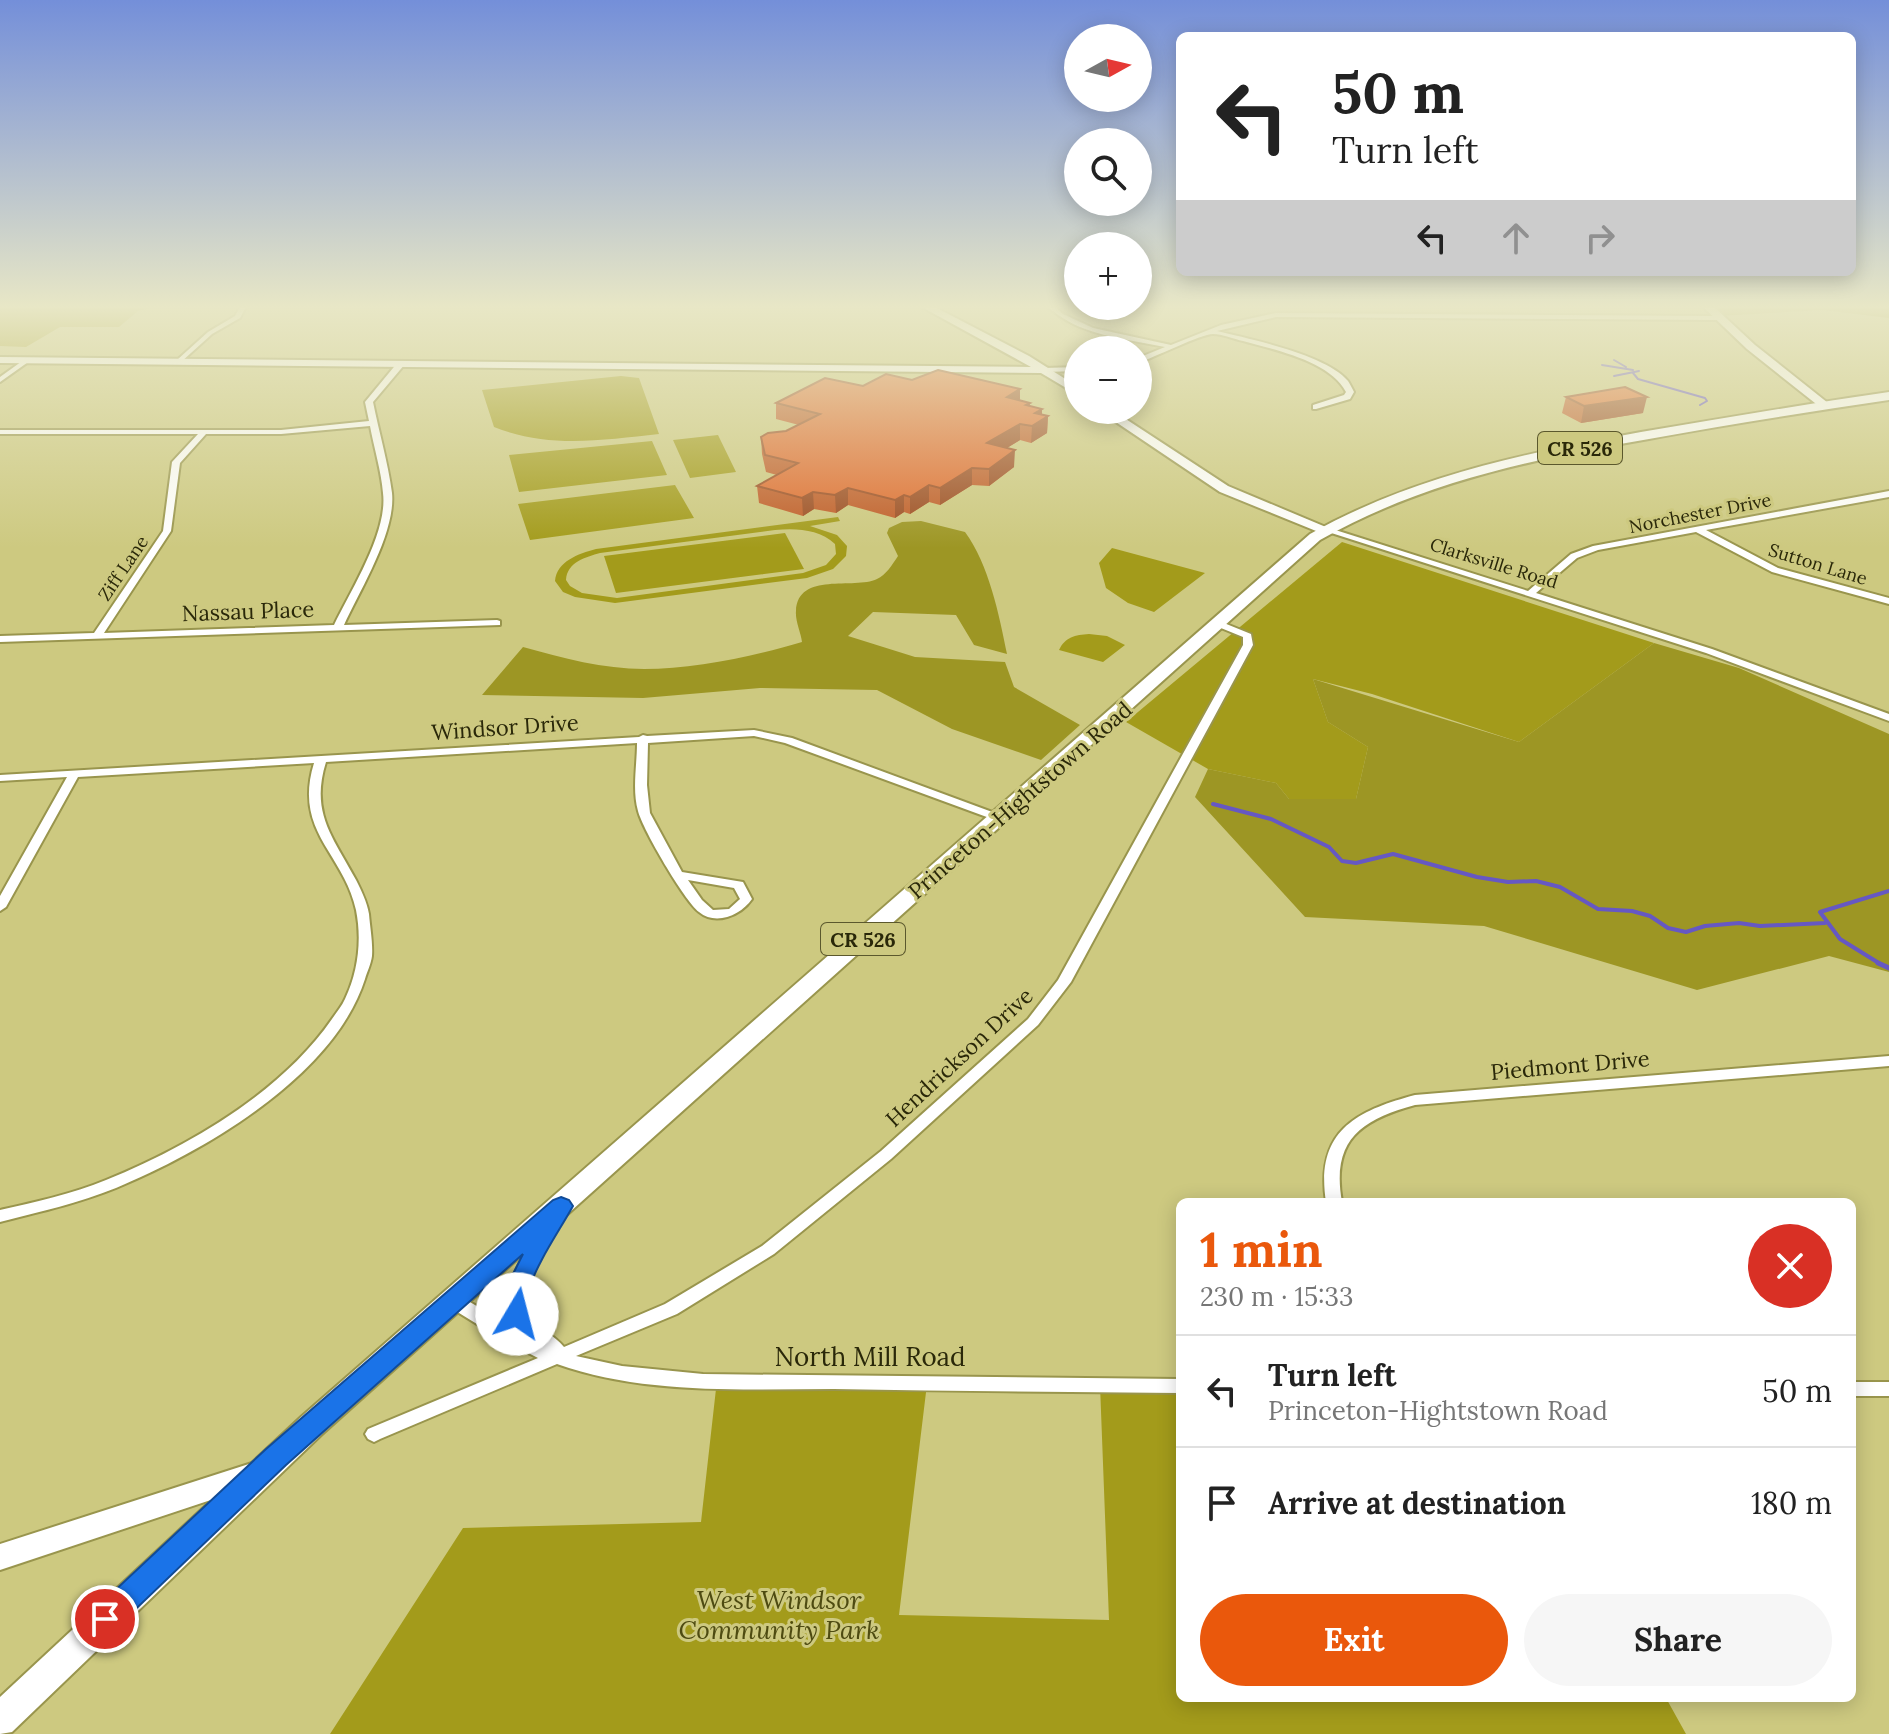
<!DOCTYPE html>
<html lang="en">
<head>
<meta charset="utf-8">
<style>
  :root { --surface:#fff; --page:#f6f6f6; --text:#222; --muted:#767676; --line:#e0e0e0; --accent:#ea580c }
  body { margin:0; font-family:Lora,serif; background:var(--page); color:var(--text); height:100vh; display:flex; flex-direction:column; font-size:30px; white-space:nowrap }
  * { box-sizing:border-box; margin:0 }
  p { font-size:26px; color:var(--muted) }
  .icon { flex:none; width:44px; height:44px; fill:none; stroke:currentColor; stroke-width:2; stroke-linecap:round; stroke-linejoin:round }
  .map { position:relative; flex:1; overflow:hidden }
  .sheet { position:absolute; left:1176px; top:1198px; width:680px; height:504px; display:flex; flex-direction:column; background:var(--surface); border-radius:12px; box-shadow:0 4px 20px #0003 }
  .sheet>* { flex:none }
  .guide { position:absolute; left:1176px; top:32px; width:680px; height:244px; border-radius:12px; box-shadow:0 4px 20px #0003; background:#fff; color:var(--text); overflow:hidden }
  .needle { width:52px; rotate:82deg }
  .controls { position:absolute; left:1064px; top:24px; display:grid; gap:16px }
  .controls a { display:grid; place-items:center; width:88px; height:88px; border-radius:50%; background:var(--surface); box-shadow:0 4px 20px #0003; font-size:40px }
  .pin { position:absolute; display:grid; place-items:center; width:68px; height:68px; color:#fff; margin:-34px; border:4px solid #fff; border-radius:50%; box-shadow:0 2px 8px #0007 }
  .me { position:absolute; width:88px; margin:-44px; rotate:8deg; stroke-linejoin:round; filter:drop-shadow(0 0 6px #0008) }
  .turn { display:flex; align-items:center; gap:28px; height:168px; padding:0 24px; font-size:36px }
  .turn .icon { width:104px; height:104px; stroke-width:2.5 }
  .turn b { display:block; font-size:56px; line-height:68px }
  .lanes { display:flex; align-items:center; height:76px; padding:0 24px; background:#0003; justify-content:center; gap:40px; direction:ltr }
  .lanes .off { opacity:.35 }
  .round { display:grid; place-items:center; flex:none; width:84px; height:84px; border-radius:42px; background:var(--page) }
  .summary { display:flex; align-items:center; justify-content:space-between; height:136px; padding:0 24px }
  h1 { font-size:48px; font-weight:800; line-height:60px; color:var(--accent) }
  .action { display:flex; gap:16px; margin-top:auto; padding:16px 24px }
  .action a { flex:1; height:92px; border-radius:48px; background:var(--accent); color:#fff; font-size:32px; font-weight:800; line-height:92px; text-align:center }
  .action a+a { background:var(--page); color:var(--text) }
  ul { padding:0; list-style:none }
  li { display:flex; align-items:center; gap:24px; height:112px; padding:0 24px; border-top:2px solid var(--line) }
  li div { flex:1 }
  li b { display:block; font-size:30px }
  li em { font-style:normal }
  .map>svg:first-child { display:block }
</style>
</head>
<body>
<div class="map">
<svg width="1889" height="1734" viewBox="0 0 1889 1734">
  <rect width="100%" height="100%" fill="#cdc980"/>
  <path fill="#a39b1b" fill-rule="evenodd" d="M0 305H165L138 311 119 327H60L26 347 0 346Z
    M621 376 639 378 659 434C602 440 549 449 494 427L482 390Z
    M718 435 736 472 690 478 673 440Z
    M652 441 667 475 519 492 509 455Z
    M675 485 694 518 530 540 518 504Z
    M838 517 840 521 810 526 837 535 847 546 846 556 833 569 807 578 615 603 575 597 563 592 555 581C557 561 578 554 596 549ZM775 530C796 528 819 529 835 544L836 554 826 565 803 573 617 598 582 593 570 586 566 580C567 562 586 557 600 553Z
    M785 533 804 569 616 593 604 556Z
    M1342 542 1654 643 1519 742 1372 694 1313 679 1328 722 1368 747 1356 799H1289L1276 783 1208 769 1126 722Z
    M1112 548 1205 573 1154 612 1128 603 1106 588 1099 563Z
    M1089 634 1107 636 1125 645 1103 662 1059 650C1065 637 1075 635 1089 634Z
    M717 1380 927 1384 899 1615 1109 1620 1100 1385 1180 1384V1698H1666L1686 1734H330L463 1528 701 1522Z"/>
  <path fill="#9d9624" d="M1706 305H1849L1889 309V318L1823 310 1718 316Z
    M921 521 965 532C989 565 999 614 1007 654L974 645 956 615 873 612 848 636 915 657 1005 662 1014 687 1080 725 1041 760 952 729 877 690 760 688 643 698 482 695 523 647C562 658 604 669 644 669 694 669 755 656 802 642 801 633 795 621 796 611 798 571 854 590 877 579 886 575 892 565 898 556L887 533 889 528 902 522Z
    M1654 643 1739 668 1889 734V972L1829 956 1697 990 1484 926 1305 917 1195 797 1208 769 1276 783 1289 799H1356L1368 747 1328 722 1313 679 1519 742Z"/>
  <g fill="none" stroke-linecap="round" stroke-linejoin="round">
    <path stroke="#6658c3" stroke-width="2" d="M1614 360 1626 367
      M1602 365 1633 370
      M1633 373 1638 379 1705 398 1707 401 1700 405
      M1614 376 1639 371"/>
    <path stroke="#6658c3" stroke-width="4" d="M1213 804 1271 819 1329 847 1342 861 1356 863 1393 854 1477 877 1508 882 1536 881 1560 887 1598 909 1632 911 1650 916 1668 928 1686 932 1705 926 1739 923 1760 926 1825 923
      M1882 965 1840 939 1820 912 1889 891"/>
    <path stroke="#6658c3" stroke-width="5" d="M1878 963 1889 968"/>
    <g stroke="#99954d" stroke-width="4">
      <path id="street" d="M241 305H247L240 318 212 334 181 362H177V360L208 332 235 316Z
        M406 305H651L648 307H409Z
        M1046 305H1053L1063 314 1093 328 1171 345 1221 325 1276 313 1720 316 1723 318 1720 320 1276 317 1217 331C1250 339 1327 355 1348 381 1350 384 1352 388 1354 392L1350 399 1316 409H1313V405L1344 395 1346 392C1330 361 1275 350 1243 341 1234 339 1222 334 1213 334 1201 334 1153 358 1138 363V358L1165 347C1123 338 1078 336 1046 305Z
        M25 359 31 360 0 382V377Z
        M398 362 405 364 373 402C379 432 388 463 392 493 396 532 360 590 344 625L497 620 500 621V625L0 642V636L94 633 163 531 172 462 198 434H0V430H281L369 421 365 402ZM370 426C374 448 381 470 383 493 388 532 351 590 334 625L104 633 171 531 180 463 206 434H281Z
        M1078 367V371L1044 372 1040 370 1044 368Z
        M1889 491V497L1706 530 1778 568 1889 598V604L1772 572 1696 532 1598 550 1577 558 1536 593 1712 649 1889 714V721L1706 653 1322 530 1329 528 1528 591 1571 554 1593 546Z
        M1219 621 1251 634 1253 645 1071 982 1038 1025 891 1159 774 1254 677 1314 576 1356 622 1366 703 1374 1180 1379V1393C1065 1392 949 1391 834 1389 742 1389 645 1395 557 1364L380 1439 374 1442 368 1439 365 1434 368 1429 538 1358 503 1340 446 1305 444 1300 446 1295 452 1294 458 1295 539 1343C528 1335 517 1329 511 1317 497 1288 532 1242 547 1218L552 1216 557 1218 560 1222C548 1243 508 1295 530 1319 540 1329 554 1335 564 1347L665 1304 762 1246 881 1151 1028 1019 1058 980 1243 645V637L1216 626 1214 624Z
        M754 730 792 738 1003 816 1005 818 999 821 995 820 785 743 754 736 648 743 647 785 650 813 682 872 743 882 752 899C741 915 716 926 699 912 684 900 643 830 638 811 632 790 637 765 637 743L326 762C310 813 333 837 356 880 361 890 367 902 369 914 370 927 373 943 372 956 371 964 367 972 365 979 334 1076 205 1151 116 1188 79 1203 39 1212 0 1222V1210C35 1202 72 1194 106 1180 187 1147 281 1093 332 1019 336 1013 342 1006 345 999 358 972 362 940 356 910 343 852 293 832 314 763L78 777 6 907 0 911V896L67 777 0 781V775L639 737 643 735 647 736ZM688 880 734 888 740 899 729 909 713 910 702 900Z
        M1889 1056V1066L1415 1105C1360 1120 1331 1141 1342 1202H1326C1315 1132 1355 1111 1415 1095Z
        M1852 1382H1889V1396H1852Z"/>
    </g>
    <g stroke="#99954d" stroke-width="4">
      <path id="secondary" d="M918 305H931L1029 356 1078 387V395L1041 373 0 363V357L1031 367Z
        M1701 305H1712L1755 345 1828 403V407H1820L1747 349Z
        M1098 410H1112L1228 486 1333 530 1321 533 1220 492Z
        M252 1463 262 1467 265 1475 262 1483 0 1570V1544Z"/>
    </g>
    <g stroke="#99954d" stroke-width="4">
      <path id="primary" d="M1889 392V400C1809 412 1729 424 1649 439 1534 459 1422 482 1320 540L321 1435 12 1732 0 1734V1697L301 1417 1310 534C1413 476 1526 453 1641 432 1724 418 1806 404 1889 392Z"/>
    </g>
    <use href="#street" fill="#fff" fill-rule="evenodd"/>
    <use href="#secondary" fill="#fff" fill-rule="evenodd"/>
    <use href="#primary" fill="#fff" fill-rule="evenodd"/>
  </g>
  <path fill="#c05d28" d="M912 380 1030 403V406L1042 409V415L1048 416 1047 433 1031 443 1020 440 1007 448 1014 467 989 486 972 485 940 505 929 502 910 514 904 512 895 518 848 505 836 513 814 509 803 516 759 503 757 486 777 475 766 472 762 454 761 437 786 431 799 425 776 419V403L863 386Z
    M1566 397 1643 413 1581 423 1562 413Z"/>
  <path fill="#9c4c21" d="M1020 389V405L1007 397Z
    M1647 397 1643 413 1581 423 1584 406Z
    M1042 409V420L1048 416 1047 433 1031 443 1032 426 1035 413Z
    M1020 424V440L987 460V443Z
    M1015 450 1014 467 989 486V469Z
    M972 468V485L940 505V488Z
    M929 485V502L910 514V497Z
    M848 488V505L836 513 835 495Z
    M813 492 814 509 803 516 802 498Z
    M904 495V512L895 518V500Z"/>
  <path fill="#df6c2f" stroke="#9c4c21" stroke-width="2" d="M938 370 1020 389 1007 397 1030 403 1026 405 1042 409 1035 413 1048 416 1032 426 1020 424 987 443 1015 450 989 469 972 468 940 488 929 485 910 497 904 495 895 500 848 488 835 495 813 492 802 498 757 486 798 463 765 455 761 437 768 433 786 431 820 414 776 403 825 378 863 386 886 374 912 380Z
    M1625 387 1647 397 1584 406 1566 397Z"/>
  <linearGradient id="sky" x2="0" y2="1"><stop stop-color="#748fd9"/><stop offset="0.56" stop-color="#e8e7c6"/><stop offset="1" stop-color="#e8e7c6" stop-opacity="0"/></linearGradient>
  <rect width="1889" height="548" fill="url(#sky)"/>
  <path fill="#1a73e8" stroke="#114b97" stroke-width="2" d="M561 1197 569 1200 573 1206C558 1233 538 1261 528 1291 525 1302 531 1311 526 1321L517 1324 508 1321 502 1296 523 1254 286 1465 116 1628 105 1632 95 1628 91 1619 95 1609 266 1449 553 1200Z"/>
  <g text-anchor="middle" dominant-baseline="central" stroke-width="6" stroke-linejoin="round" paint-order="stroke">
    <g font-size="18" fill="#2a2809" stroke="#cdc980">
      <text transform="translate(1700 513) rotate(-11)">Norchester Drive</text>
      <text transform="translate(1494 563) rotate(17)">Clarksville Road</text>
      <text transform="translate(1818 564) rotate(17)">Sutton Lane</text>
      <text transform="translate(123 568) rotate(-56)">Ziff Lane</text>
    </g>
    <g fill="#cdc980" stroke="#5b582d" stroke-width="2">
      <rect x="1538" y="432" width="84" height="32" rx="6"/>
      <rect x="821" y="923" width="84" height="32" rx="6"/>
    </g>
    <g font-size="20" font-weight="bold" fill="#2a2809">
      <text x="1580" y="448">CR 526</text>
      <text x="863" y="939">CR 526</text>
    </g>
    <g font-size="22" fill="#2a2809" stroke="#cdc980">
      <text transform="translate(248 611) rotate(-2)">Nassau Place</text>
      <text transform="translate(505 727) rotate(-4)">Windsor Drive</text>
      <text transform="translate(1020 800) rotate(-41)">Princeton-Hightstown Road</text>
      <text transform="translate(959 1057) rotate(-43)">Hendrickson Drive</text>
      <text transform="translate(1570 1065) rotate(-5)">Piedmont Drive</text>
    </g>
    <g font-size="26" fill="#2a2809" stroke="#cdc980">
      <text x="870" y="1356">North Mill Road</text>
    </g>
    <g font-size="26" font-style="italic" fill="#4e4b11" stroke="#cdc980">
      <text x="779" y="1599">West Windsor<tspan x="779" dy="30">Community Park</tspan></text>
    </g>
  </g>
</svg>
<div class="controls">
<a><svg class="needle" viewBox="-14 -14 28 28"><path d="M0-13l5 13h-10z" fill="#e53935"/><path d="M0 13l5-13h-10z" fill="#767676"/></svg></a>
<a><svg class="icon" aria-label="search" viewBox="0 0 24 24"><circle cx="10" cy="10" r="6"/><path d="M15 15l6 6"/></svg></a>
<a>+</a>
<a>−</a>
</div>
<div class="pin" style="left:105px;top:1619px;background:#d93025"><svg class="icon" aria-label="arrive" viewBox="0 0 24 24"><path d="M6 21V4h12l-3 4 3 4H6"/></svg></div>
<svg class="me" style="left:517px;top:1314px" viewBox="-20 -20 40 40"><circle r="19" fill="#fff"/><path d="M0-13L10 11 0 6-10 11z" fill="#1a73e8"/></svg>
<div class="guide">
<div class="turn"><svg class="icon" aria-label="left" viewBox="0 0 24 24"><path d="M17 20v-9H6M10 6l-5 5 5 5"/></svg><div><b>50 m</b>Turn left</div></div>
<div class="lanes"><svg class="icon" aria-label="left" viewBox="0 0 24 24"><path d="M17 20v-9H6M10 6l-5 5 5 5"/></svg><svg class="icon off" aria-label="ahead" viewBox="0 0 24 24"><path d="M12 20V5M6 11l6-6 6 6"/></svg><svg class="icon off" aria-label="right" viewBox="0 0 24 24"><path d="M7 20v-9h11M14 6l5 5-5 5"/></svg></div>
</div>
<section class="sheet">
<div class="summary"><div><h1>1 min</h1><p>230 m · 15:33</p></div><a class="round" style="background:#d93025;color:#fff"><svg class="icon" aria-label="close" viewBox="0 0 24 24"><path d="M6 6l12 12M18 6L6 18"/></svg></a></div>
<ul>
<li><svg class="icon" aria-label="left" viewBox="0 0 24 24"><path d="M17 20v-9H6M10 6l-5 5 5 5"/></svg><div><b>Turn left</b><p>Princeton-Hightstown Road</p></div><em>50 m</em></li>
<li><svg class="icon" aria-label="arrive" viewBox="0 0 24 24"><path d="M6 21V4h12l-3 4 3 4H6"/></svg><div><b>Arrive at destination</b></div><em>180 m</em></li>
</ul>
<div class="action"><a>Exit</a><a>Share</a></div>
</section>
</div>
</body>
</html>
